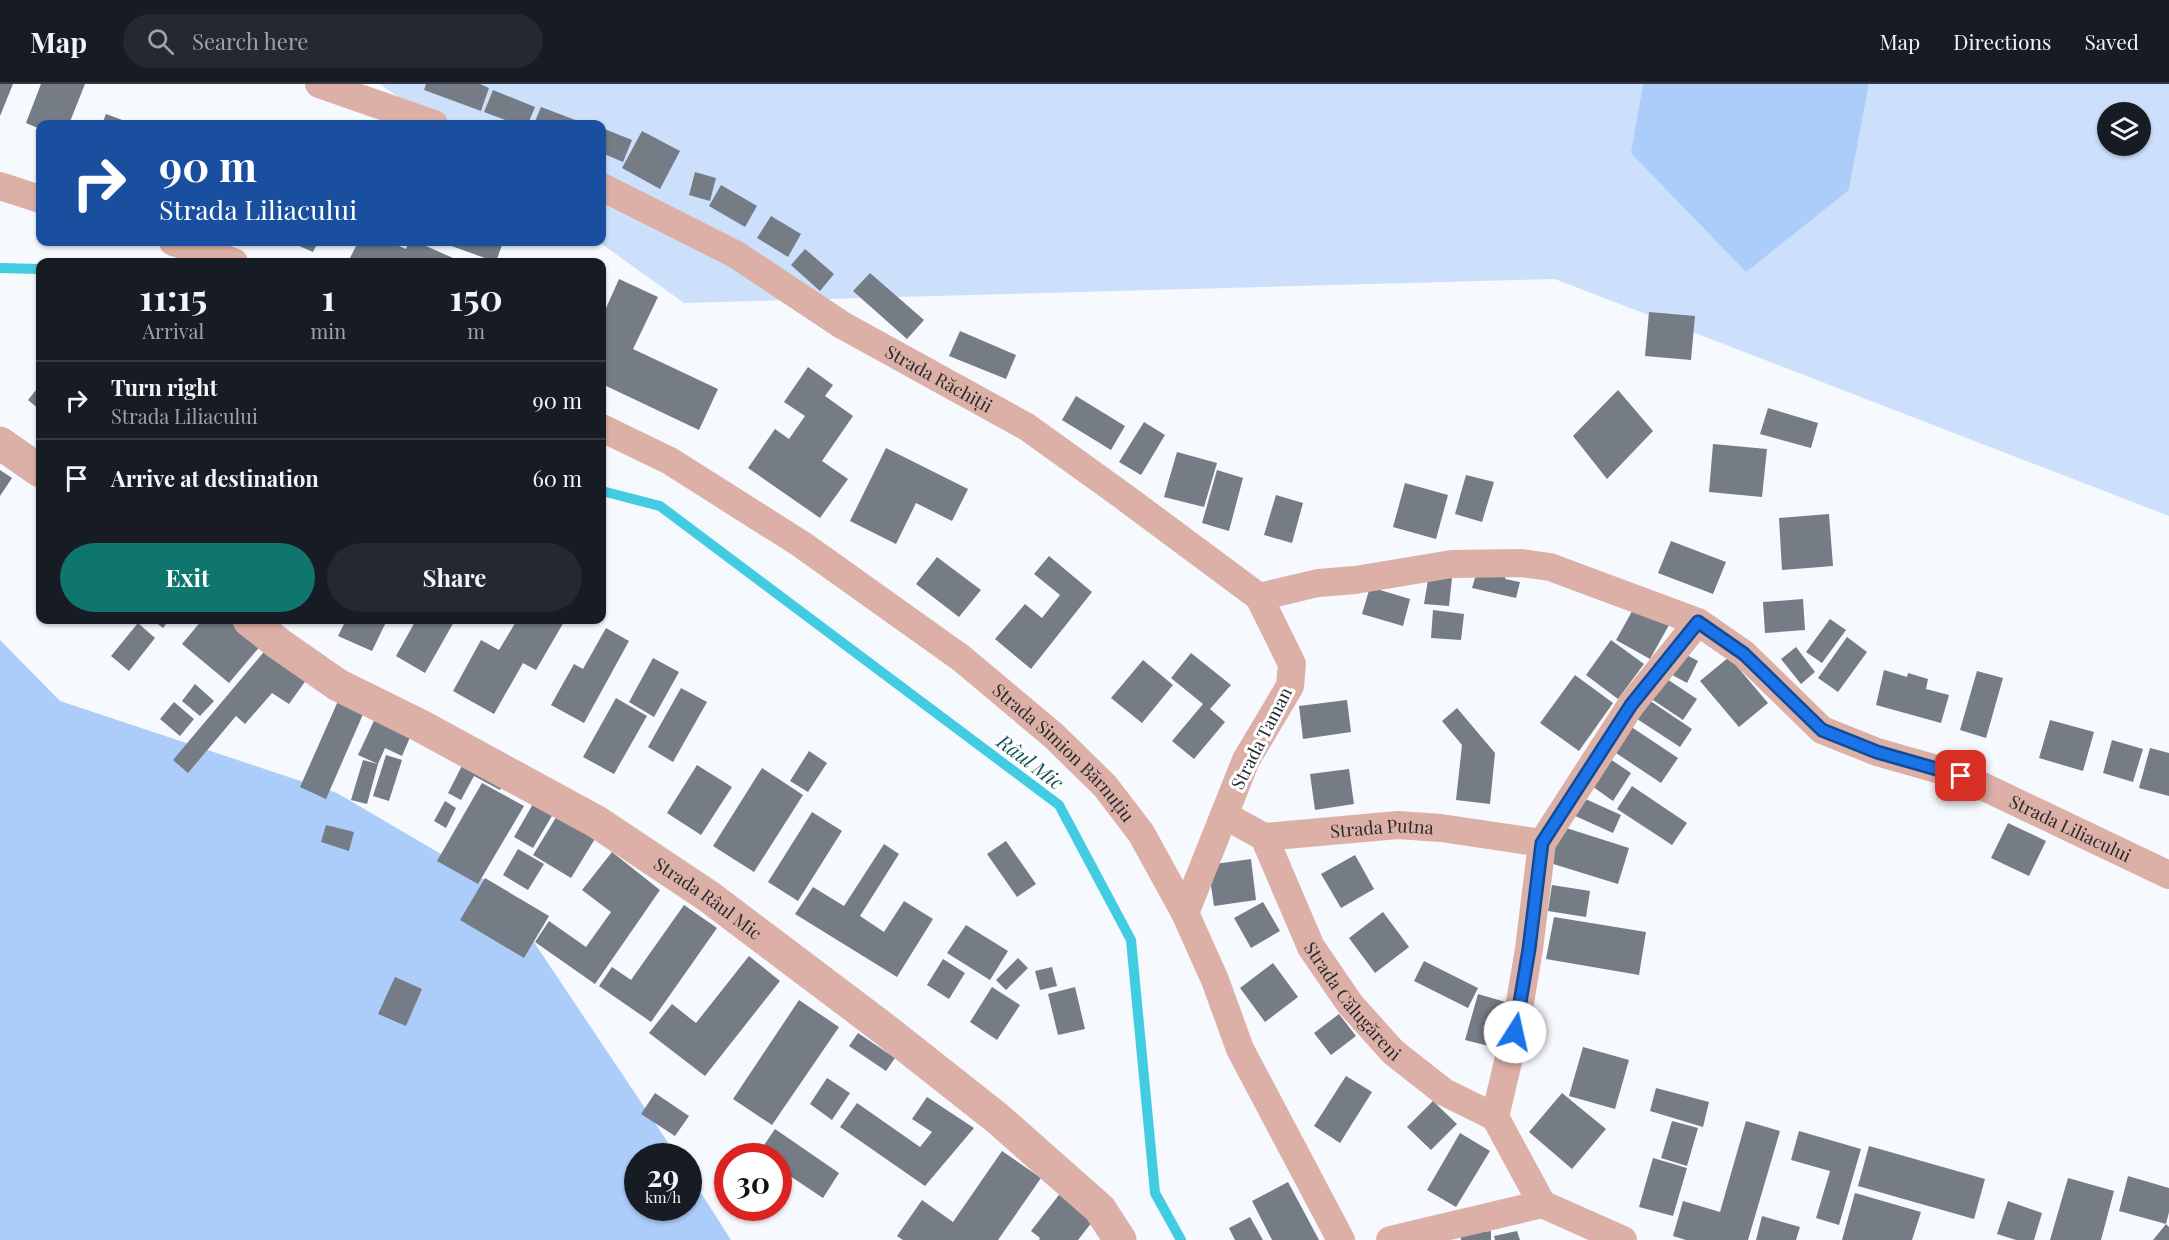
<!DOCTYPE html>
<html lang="en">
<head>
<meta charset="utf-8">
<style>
  :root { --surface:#171b24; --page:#242831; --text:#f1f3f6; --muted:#9ea1a6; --line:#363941; --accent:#0f766e }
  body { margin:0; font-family:"Playfair Display",serif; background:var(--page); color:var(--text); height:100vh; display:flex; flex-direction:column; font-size:22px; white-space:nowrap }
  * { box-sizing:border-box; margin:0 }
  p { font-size:20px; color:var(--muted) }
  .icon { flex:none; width:33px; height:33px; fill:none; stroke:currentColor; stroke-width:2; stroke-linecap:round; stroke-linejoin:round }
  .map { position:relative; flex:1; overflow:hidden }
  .side { position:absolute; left:36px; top:174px; width:570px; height:366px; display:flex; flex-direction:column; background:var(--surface); border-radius:12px; box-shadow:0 2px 4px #0004 }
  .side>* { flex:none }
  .hud { position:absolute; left:36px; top:36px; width:570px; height:126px; border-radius:12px; box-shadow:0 2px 4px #0004; background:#1a4fa0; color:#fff; overflow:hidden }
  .tools { position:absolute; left:2097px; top:18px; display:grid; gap:12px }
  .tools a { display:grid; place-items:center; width:54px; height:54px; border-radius:50%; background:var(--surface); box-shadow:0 2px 4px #0004; font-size:30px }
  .speed { position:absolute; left:624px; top:1059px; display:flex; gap:12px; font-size:30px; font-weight:700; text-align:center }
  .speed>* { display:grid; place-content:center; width:78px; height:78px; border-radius:50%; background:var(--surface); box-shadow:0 2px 4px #0004; line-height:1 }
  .speed small { font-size:15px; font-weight:400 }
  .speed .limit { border:9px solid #d22; background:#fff; color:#111 }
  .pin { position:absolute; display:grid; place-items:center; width:51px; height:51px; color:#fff; margin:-26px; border-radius:12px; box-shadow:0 3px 9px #0006 }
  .me { position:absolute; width:66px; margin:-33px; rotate:10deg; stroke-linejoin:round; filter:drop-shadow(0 0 4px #0008) }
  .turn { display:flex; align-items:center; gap:21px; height:126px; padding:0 24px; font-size:27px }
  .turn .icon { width:78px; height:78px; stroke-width:2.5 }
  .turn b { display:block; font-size:42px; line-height:51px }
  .eta { display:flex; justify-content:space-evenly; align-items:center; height:102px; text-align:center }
  .eta b { font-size:36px; font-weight:700; line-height:42px }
  .button { display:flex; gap:12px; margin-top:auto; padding:12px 24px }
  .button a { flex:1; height:69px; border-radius:36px; background:var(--accent); color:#fff; font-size:24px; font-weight:700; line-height:69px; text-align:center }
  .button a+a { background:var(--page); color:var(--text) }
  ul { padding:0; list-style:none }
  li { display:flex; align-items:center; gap:18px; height:78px; padding:0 24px; border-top:2px solid var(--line) }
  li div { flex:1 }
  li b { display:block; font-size:22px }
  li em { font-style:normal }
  header { display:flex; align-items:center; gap:36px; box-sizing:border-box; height:84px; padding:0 30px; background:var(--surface); border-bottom:2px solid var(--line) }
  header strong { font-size:28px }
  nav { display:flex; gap:33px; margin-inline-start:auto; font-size:21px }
  .search { width:420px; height:54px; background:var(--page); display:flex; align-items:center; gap:15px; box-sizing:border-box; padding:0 21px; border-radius:33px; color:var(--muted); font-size:22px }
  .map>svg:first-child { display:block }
</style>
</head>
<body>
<header>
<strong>Map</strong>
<div class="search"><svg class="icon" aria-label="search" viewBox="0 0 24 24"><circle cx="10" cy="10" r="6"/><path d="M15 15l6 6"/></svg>Search here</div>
<nav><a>Map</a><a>Directions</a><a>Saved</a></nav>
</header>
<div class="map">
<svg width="2169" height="1156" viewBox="0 0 2169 1156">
  <rect width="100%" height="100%" fill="#f6f9fd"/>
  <path fill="#cce0fc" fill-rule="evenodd" d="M380 0H1643L1632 69 1849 106 1869 0H2169V432L1555 195 684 219 599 158H602V40H436ZM2108 28H2140V62H2108Z"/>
  <path fill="#accdf9" d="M1643 0H1869L1849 106 1746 188 1631 69Z
    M0 556 60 617 337 709 497 803 677 1072H638V1124H688L689 1090 731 1156H0Z"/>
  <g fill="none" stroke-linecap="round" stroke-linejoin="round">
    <path stroke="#42cce1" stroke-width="10" d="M0 184 40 185
      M602 407 660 422 1059 721 1131 856 1155 1109 1181 1156"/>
  </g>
  <path fill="#757c85" d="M0 0H13L0 32Z
    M41 0H85L69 40H40V45L26 39Z
    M426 0H480L489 4 481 27 424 6Z
    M493 6 535 23 528 40H516L484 28Z
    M541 23 586 40H534Z
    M106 30 133 40H102Z
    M602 44 632 56 623 78 602 69Z
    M642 47 680 67 660 105 622 84Z
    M695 88 716 94 710 117 689 111Z
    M721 101 757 122 745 143 709 122Z
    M771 132 801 150 788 173 757 154Z
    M290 158H318L313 168Z
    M358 158H389L406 165 409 158H417L462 178H348Z
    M447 158H503L496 178 446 160Z
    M805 165 834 190 820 207 791 181Z
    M870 189 924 236 907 255 853 207Z
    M619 195 658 213 633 265 718 305 699 346 602 300V233Z
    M1649 228 1695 232 1691 276 1645 272Z
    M960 247 1016 271 1006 295 949 272Z
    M808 283 833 301 825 312 853 332 822 377 848 395 820 434 748 384 775 345 789 355 805 332 784 318Z
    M40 301V326L28 316Z
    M1618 306 1653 347 1607 395 1573 352Z
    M1076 312 1125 342 1111 366 1062 336Z
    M1768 324 1818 339 1811 364 1760 350Z
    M1144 338 1165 351 1141 391 1119 378Z
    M1713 360 1767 365 1762 413 1709 408Z
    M886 364 968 405 952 437 916 419 896 460 850 437Z
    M1177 368 1217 379 1204 423 1164 413Z
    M0 386 12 394 0 412Z
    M1217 386 1243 394 1229 447 1202 439Z
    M1466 391 1494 398 1482 438 1455 430Z
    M1405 399 1448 411 1436 455 1393 443Z
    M1276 411 1303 419 1292 459 1264 451Z
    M1829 430 1833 482 1782 486 1779 434Z
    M1671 457 1726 478 1713 510 1658 489Z
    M1049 472 1092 508 1031 585 995 555 1025 520 1042 534 1060 511 1034 490Z
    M937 473 981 506 959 533 916 500Z
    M1477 487H1507L1505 495 1520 498 1516 514 1472 504Z
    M1429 490 1452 494 1449 522 1424 520Z
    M1370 503 1410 515 1403 542 1362 530Z
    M1803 515 1805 546 1765 549 1763 518Z
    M1635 522 1669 541 1650 575 1616 556Z
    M1433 526 1464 530 1461 556 1431 554Z
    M1830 535 1846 546 1822 579 1806 568Z
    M153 536H169L163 544Z
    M202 536H231L262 560 229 599 182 560Z
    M346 536H387L372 567 338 552Z
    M416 536H455L425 589 396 572Z
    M517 536H565L536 586 523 579 494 630 453 607 481 556 499 566Z
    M138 539 155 554 129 587 111 572Z
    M606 544 629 557 584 639 551 621 574 580 583 585Z
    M1847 553 1867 568 1838 608 1818 594Z
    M1611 556 1644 580 1618 615 1586 591Z
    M268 563 309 592 289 620 272 609 245 640 236 632 188 689 173 676Z
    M1796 563 1815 588 1801 600 1781 575Z
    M1677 566 1698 577 1687 599 1665 587Z
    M1191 569 1231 601 1210 625 1225 638 1194 675 1172 657 1203 620 1171 594Z
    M1729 573 1768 619 1739 643 1700 597Z
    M653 574 679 588 654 633 629 618Z
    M1143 576 1173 601 1142 639 1111 614Z
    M1884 586 1907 593 1908 589 1928 595 1926 605 1949 611 1941 639 1876 621Z
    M1977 587 2003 594 1986 654 1960 646Z
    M1575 591 1613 619 1579 667 1540 639Z
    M1664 593 1697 615 1683 636 1650 614Z
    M195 600 214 617 200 632 182 617Z
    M681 604 707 618 673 678 648 663Z
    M1643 612 1692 645 1680 663 1631 631Z
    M616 614 647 632 614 690 583 673Z
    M1347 616 1351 648 1303 655 1299 622Z
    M338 617 364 628 326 715 300 703Z
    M174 618 194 635 180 652 160 635Z
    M1457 624 1495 669 1490 720 1456 716 1462 661 1442 637Z
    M378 628 414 644 402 672 385 664 378 680 358 671Z
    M2050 636 2094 648 2083 687 2039 674Z
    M1627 640 1678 674 1661 699 1610 665Z
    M2112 656 2143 665 2133 698 2103 689Z
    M2150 664 2169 669V712L2139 704Z
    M809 667 827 679 808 708 790 697Z
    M469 668 508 689 500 706 474 692 461 716 448 709Z
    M386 671 402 676 389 717 373 712Z
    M1607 673 1631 689 1613 717 1589 700Z
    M363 676 378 680 367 720 351 716Z
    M697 681 732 703 701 751 667 729Z
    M762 684 803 711 754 788 713 762Z
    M1349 685 1354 720 1315 726 1310 690Z
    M482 699 524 722 478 800 437 777Z
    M1632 702 1687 739 1672 761 1617 725Z
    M537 713 556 725 533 764 514 753Z
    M1581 713 1621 731 1613 749 1573 731Z
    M445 717 456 724 446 744 434 737Z
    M563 722 601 745 571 794 533 771Z
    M812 728 842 747 798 817 768 798Z
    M2008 739 2046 757 2029 792 1991 774Z
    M326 741 354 748 349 767 321 758Z
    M1560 742 1629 764 1618 800 1550 779Z
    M1006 757 1036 800 1017 813 987 770Z
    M884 760 899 770 860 832 884 848 904 817 933 835 897 893 795 830 813 803 844 822Z
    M518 765 544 780 528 806 503 791Z
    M612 768 660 806 595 900 535 858 549 837 586 863 611 828 582 806Z
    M1355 771 1374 805 1341 824 1321 790Z
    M1251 775 1256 816 1214 822 1208 781Z
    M485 794 549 832 524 874 460 836Z
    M1552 801 1590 807 1586 833 1548 827Z
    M1263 818 1280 847 1251 864 1234 834Z
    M684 821 717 844 651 938 599 902 612 883 631 896Z
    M1383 828 1409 863 1375 889 1349 854Z
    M1554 833 1646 848 1639 891 1546 875Z
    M966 841 1008 867 990 896 947 869Z
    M749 872 780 897 705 992 649 949 672 920 696 939Z
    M1018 874 1028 884 1006 906 996 896Z
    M943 875 965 889 949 915 927 901Z
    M1424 877 1478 904 1468 924 1414 897Z
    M1273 879 1298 913 1265 938 1240 904Z
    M1052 883 1057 902 1040 906 1035 887Z
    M395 893 422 905 406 942 378 930Z
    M992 903 1020 921 997 956 970 938Z
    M1075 903 1085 945 1058 951 1048 910Z
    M1478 910 1509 919 1497 964 1465 956Z
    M799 916 839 943 772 1041 733 1015Z
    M1339 930 1356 952 1331 971 1314 949Z
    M858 949 895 974 886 987 849 962Z
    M1583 963 1629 976 1615 1025 1569 1012Z
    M1346 992 1372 1008 1340 1059 1314 1042Z
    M827 994 850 1009 832 1036 810 1020Z
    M1656 1004 1709 1018 1703 1043 1650 1027Z
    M655 1009 689 1032 675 1052 641 1030Z
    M1562 1009 1606 1045 1572 1085 1529 1048Z
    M927 1013 974 1044 925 1102 840 1043 857 1019 920 1063 932 1048 912 1035Z
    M1433 1017 1457 1040 1431 1066 1407 1043Z
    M1672 1037 1698 1044 1687 1082 1661 1074Z
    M1746 1037 1780 1047 1748 1156H1686L1673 1152 1683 1117 1720 1128Z
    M775 1045 839 1089 823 1114 778 1084V1072H762L758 1070Z
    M1799 1047 1861 1065 1839 1141 1816 1134 1830 1087 1791 1076Z
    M1460 1049 1490 1067 1456 1123 1427 1106Z
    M1869 1062 1985 1095 1974 1135 1858 1102Z
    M1002 1067 1041 1094 998 1156H903L897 1152 922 1116 953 1138Z
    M1653 1074 1687 1084 1673 1132 1639 1123Z
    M2128 1092 2169 1104V1128L2166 1140 2119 1127Z
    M2068 1094 2114 1107 2101 1156H2050Z
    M1288 1098 1319 1156H1272L1252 1117Z
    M1062 1107 1096 1133 1078 1156H1039L1040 1154 1031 1147Z
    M1855 1109 1921 1128 1912 1156H1842Z
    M2008 1117 2042 1129 2034 1156H2016L1997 1150Z
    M1762 1132 1800 1143 1796 1156H1756Z
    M1250 1133 1263 1156H1235L1229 1144Z
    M2166 1140 2169 1143V1156H2153Z
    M1491 1147V1156H1461L1460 1150Z
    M1517 1147 1520 1156H1495L1494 1152Z"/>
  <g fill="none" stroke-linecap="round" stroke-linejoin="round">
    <g stroke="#dcb0a7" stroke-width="28">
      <path d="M319 0 434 40"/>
      <path d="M0 102 40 115"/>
      <path id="s1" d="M602 103 735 170 842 241 1027 343 1123 412 1259 513 1292 580 1290 602 1246 676 1185 829"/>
      <path d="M173 158 234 178"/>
      <path id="s2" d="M602 344 670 377 801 460 961 574 1054 652 1105 702 1141 749 1185 829 1215 896 1240 965 1341 1156"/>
      <path id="s3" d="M1259 513 1318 499 1355 496 1452 480 1521 479 1550 483 1698 538 1744 570 1822 646 1877 668 1961 692 2169 791"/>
      <path id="s4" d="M1224 731 1264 753 1398 741 1441 744 1542 759"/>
      <path id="s5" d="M1264 753 1311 863 1350 920 1393 968 1444 1008 1495 1033"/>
      <path d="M1542 1120 1495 1033 1515 948 1529 865 1542 759 1631 621 1698 538"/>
      <path d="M1390 1156 1542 1120 1623 1156"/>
    </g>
    <g stroke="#dcb0a7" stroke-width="33">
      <path d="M0 359 40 387"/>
      <path id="s6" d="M249 536 279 560 338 601 419 641 597 738 708 812 883 944 997 1034 1100 1125 1120 1156"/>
    </g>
  </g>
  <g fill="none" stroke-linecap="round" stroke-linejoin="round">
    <g stroke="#114b97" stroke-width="15">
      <path id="route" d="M1515 948 1529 865 1542 759 1631 621 1698 538 1744 570 1822 646 1877 668 1961 692"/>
    </g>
    <use href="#route" stroke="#1a73e8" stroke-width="10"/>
  </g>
  <g text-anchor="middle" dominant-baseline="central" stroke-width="6" stroke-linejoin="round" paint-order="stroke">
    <g font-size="18" fill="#272a2e" stroke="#fff">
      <text stroke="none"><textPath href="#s1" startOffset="388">Strada Răchiții</textPath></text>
      <text transform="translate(1261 654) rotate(-63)">Strada Taman</text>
      <text stroke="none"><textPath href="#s2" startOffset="567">Strada Simion Bărnuțiu</textPath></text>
      <text stroke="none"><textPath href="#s3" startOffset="885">Strada Liliacului</textPath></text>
      <text stroke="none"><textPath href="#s4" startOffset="164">Strada Putna</textPath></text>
      <text stroke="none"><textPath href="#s6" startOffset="538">Strada Râul Mic</textPath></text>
      <text stroke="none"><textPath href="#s5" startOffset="188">Strada Călugăreni</textPath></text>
    </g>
    <g font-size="20" font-style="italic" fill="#175159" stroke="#fff">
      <text transform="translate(1031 677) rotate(37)">Râul Mic</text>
    </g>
  </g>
</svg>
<div class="tools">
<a><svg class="icon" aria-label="layers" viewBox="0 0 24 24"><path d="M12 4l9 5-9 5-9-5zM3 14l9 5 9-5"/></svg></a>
</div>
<div class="speed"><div>29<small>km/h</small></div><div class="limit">30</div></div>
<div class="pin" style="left:1961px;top:692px;background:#d93025"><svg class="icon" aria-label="arrive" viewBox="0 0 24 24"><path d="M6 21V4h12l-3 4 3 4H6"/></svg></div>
<svg class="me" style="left:1515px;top:948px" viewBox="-20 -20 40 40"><circle r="19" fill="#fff"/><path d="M0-13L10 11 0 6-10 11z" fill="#1a73e8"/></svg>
<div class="hud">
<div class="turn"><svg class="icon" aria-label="right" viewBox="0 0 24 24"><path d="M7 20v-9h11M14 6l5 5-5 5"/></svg><div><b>90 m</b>Strada Liliacului</div></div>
</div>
<section class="side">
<div class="eta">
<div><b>11:15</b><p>Arrival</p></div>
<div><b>1</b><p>min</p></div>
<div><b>150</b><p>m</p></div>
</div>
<ul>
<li><svg class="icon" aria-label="right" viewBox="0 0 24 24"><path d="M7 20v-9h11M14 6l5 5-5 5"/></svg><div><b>Turn right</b><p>Strada Liliacului</p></div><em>90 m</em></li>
<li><svg class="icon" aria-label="arrive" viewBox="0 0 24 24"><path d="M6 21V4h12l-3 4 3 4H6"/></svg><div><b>Arrive at destination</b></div><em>60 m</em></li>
</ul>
<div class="button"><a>Exit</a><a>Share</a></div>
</section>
</div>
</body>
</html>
